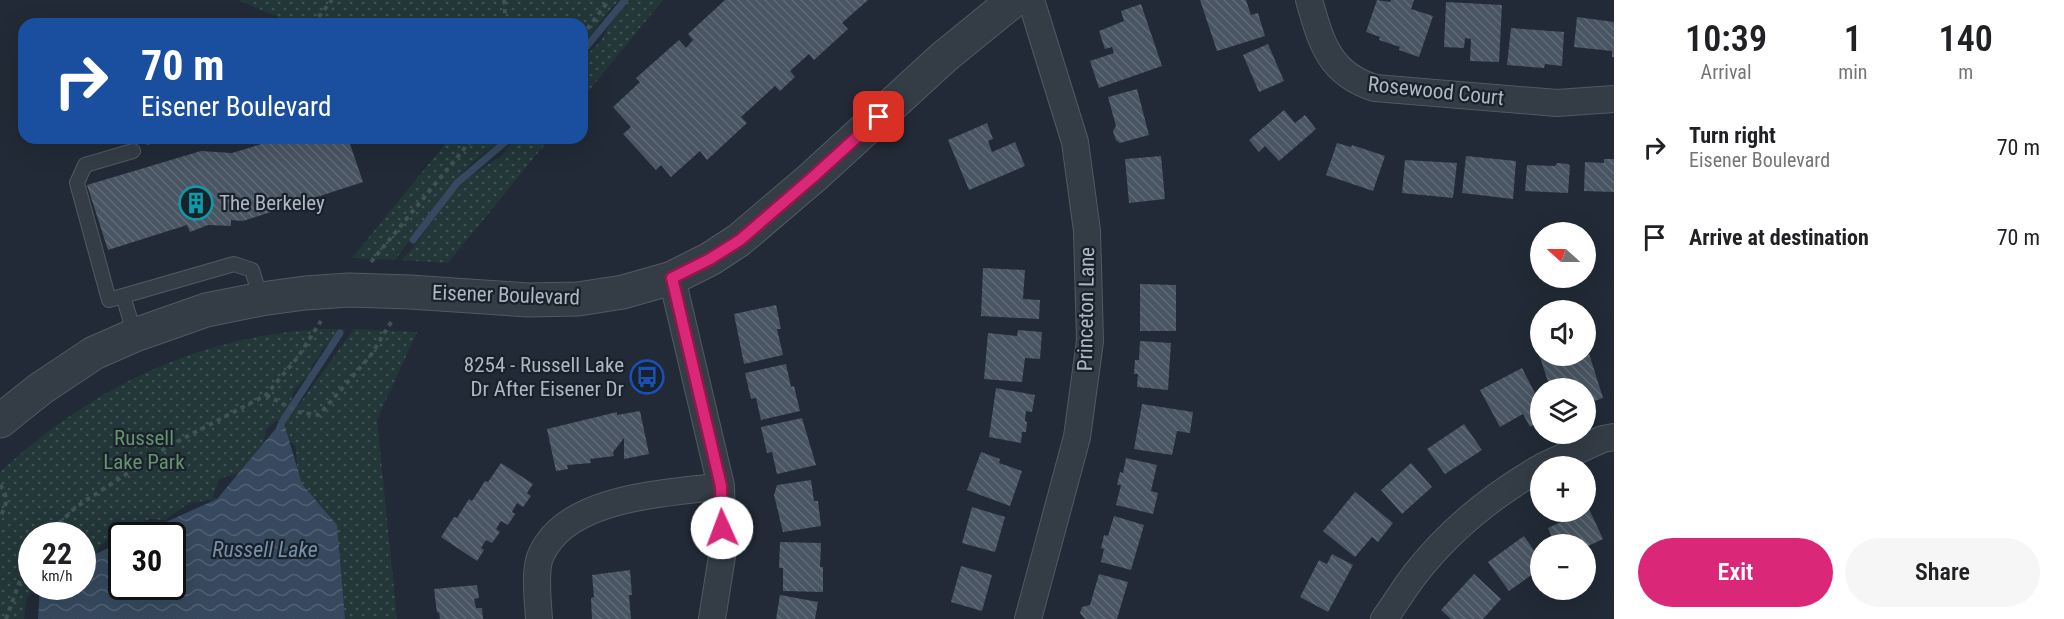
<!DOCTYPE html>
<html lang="en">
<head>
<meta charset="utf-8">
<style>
  :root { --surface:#fff; --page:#f6f6f6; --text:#202124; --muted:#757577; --accent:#db2777 }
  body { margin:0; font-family:"Roboto Condensed",sans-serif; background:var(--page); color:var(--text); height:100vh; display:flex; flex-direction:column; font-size:22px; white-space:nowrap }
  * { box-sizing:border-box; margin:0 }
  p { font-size:20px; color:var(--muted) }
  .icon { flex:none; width:33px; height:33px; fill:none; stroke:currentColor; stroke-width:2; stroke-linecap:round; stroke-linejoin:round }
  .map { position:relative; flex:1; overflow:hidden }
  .sheet { display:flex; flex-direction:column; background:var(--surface); width:450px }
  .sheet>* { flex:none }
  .top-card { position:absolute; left:18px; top:18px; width:570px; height:126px; border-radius:18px; box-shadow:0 6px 24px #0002; background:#1a4fa0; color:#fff; overflow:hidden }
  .needle { width:39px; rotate:291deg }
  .buttons { position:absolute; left:1530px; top:222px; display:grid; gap:12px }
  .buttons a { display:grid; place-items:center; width:66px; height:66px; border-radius:50%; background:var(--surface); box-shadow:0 6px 24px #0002; font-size:30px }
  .speed { position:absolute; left:18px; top:522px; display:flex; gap:12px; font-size:30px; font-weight:700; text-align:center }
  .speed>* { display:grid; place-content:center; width:78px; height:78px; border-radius:50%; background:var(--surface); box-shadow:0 6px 24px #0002; line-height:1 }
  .speed small { font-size:15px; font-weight:400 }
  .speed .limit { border:3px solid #111; border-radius:9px; background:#fff; color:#111 }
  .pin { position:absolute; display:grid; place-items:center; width:51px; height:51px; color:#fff; margin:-26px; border-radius:12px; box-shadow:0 3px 9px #0006 }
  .me { position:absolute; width:66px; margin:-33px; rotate:358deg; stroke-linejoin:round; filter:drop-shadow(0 0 4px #0008) }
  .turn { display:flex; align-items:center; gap:21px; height:126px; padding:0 24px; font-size:27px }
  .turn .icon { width:78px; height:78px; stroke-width:2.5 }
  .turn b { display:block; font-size:42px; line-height:51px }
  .eta { display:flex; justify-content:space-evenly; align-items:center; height:102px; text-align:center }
  .eta b { font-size:36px; font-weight:600; line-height:42px }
  .action { display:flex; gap:12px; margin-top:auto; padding:12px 24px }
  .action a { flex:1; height:69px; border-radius:36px; background:var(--accent); color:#fff; font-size:24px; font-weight:600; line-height:69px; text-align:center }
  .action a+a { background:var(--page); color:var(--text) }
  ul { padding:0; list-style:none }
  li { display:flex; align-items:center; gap:18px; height:90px; padding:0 24px }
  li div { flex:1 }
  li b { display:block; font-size:22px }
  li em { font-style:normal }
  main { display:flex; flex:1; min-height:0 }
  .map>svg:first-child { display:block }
</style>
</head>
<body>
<main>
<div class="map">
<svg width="1614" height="619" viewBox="0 0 1614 619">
  <defs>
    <pattern id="park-dots" width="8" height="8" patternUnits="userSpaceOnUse" patternTransform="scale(1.5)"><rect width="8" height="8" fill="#233738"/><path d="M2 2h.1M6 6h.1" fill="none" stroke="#405253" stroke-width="1.8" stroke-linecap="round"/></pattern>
    <pattern id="water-waves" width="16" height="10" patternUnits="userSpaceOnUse" patternTransform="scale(1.5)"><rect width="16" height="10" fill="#36495e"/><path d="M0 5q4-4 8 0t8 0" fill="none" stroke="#516173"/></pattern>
    <pattern id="building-back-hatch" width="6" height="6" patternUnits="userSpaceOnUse" patternTransform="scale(1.5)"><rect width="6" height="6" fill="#495562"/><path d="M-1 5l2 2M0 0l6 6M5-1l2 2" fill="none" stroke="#616b77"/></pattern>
  </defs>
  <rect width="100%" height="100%" fill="#212a36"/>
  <path fill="url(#park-dots)" d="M238 0H619L607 13 582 46V24H294Z
    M629 0H663L582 99V59L601 41 608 27Z
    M450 138H504L474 161 457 178 436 204 395 260 352 258Z
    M516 138H550L448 263 402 260 419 240 455 191 468 178 501 156Z
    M320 329H346L322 350 319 358 312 364 310 373 294 390 291 401 293 405 298 406 354 329 417 332 377 420 397 619H338L330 517 320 504 298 485 296 448 293 443 283 440 286 425 282 421H276L265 430C268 443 249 467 237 473 231 476 225 476 219 479L213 497 217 499 189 503 165 520 150 519 125 528 100 546 94 557 83 563 82 536H32V586L34 587 26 601 24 619H0V472C91 388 195 337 320 329Z"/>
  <path fill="url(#water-waves)" d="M283 420 302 484 337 525 345 619H38L40 587 82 586 83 560 121 542 122 586H172V536L137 535 217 499Z"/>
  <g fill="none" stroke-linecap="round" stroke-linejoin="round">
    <path stroke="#36495e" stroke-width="7" d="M582 52 625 0
      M413 240 457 183 510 138
      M280 427 282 422 340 333"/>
  </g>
  <path fill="url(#building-back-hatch)" d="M725 0H868L842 23 848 29 814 60 809 54 790 71 795 77 780 91 775 86 741 117 747 123 707 160 700 151 671 177 661 165 656 170 623 134 631 127 613 107 640 82 636 78 679 40 686 48 693 40 688 34Z
    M1200 0H1246L1251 15 1258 13 1265 36 1217 51Z
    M1377 0 1390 2 1391 0H1414L1411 9 1433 16 1419 57 1399 50 1400 47 1379 40 1380 37 1366 32Z
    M1446 2 1502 5 1499 62 1470 61 1471 39 1465 38 1464 48 1444 47Z
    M1141 4 1162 66 1099 88 1090 61 1114 53 1112 47 1105 49 1099 31 1124 21 1121 11Z
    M1577 17 1614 22V57H1612V51L1574 47Z
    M1511 28 1564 32 1562 66 1545 64 1544 68 1507 65Z
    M1268 44 1284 81 1259 92 1243 55Z
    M1137 89 1149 135 1120 143 1116 140 1113 131 1116 126 1108 97Z
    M1284 110 1295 123 1305 115 1316 129 1279 161 1265 146 1259 152 1249 140Z
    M987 123 993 139 988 141 992 152 1015 142 1025 166 969 190 948 140Z
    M145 138H170V139L147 145Z
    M281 138H348L363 182 243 221 231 220V226L208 225 190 232 187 225 108 250 87 185 201 151 232 153Z
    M1337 143 1351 147 1352 145 1385 156 1373 191 1326 175Z
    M1161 156 1165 199 1129 203 1125 159Z
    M1466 156 1516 161 1513 199 1462 193Z
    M1604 159H1614V192L1584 191 1585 162 1604 163Z
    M1405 160 1457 163 1453 198 1402 193Z
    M1557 163 1568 164 1570 166 1568 193 1525 191 1527 165 1555 166Z
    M983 268 1025 270 1023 299 1040 300 1039 319 981 316Z
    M1140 284 1176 285V331H1140Z
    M776 305 781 329H777L783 355 744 364 734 314Z
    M1018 330 1042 332 1040 359 1025 358 1022 382 984 379 988 333 1017 336Z
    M1140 341 1171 343 1168 390 1137 387 1138 374H1134L1135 360H1139Z
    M1586 344 1603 398 1586 404V388H1550L1538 351 1540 350V356H1586Z
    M786 364 791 387 794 386 800 411 761 420 756 398 751 399 745 373Z
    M1522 368 1540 403V421L1530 427 1523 414 1500 427 1480 390Z
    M996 388 1035 395 1032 412 1026 411 1025 421 1027 422 1026 432H1022L1021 443 989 437Z
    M1142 404 1193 412 1190 433 1177 431 1172 455 1134 449Z
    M640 411 649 454 624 459V438L613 452 614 456 590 459 591 463 567 465 568 469 556 471 547 429 617 412V415Z
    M802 418 816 465 777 474 772 452 767 453 761 427Z
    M1464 424 1482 450 1445 474 1427 449Z
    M981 452 1000 459 999 463 1022 471 1010 506 967 490Z
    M1126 458 1157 465 1151 491 1158 493 1153 514 1116 505 1121 485H1117L1120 472 1123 473Z
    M501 463 533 484 527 493 531 496 523 507 517 503 512 512 515 514 508 525 501 521 496 529 500 532 492 543 486 540 481 548 484 550 477 561 441 537 454 517 457 518 469 499 472 501 485 481 488 482Z
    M1411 463 1432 487 1402 514 1381 490Z
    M811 480 814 501H818L821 526 783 532 774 495 777 485Z
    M1355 492 1393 523 1378 542 1372 537 1355 557 1323 531Z
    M972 507 1005 517 995 552 962 543Z
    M1589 509 1603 539 1586 547V544H1555L1548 528Z
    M1114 516 1144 525 1131 570 1101 562 1104 549 1101 548 1104 535 1108 536Z
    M1524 536 1540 559V569L1509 591 1488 562Z
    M780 542 821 543 820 567H823V592L783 591V568H779Z
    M1332 554 1353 565 1328 612 1300 597 1319 560 1327 564Z
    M961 566 992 575 982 611 951 602Z
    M630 570 632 595H629L631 619H592L591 598 594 597 592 575Z
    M1099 574 1128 582 1117 619H1085L1080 613 1082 607 1090 605Z
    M1474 574 1501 599 1483 619H1451L1441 610Z
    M477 585 479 598 474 599 476 608H482L483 619H440L439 612 437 613 434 589Z
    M780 595 818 602 815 619H776Z"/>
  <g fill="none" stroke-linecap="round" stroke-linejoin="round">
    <g stroke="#515a64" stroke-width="16">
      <path id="service" d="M133 151 85 165 77 183 109 300 234 264 252 270 261 299
        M123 296 135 335"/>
    </g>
    <g stroke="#515a64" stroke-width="28">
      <path id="minor" d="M1309 0C1321 42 1329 74 1375 88L1557 103 1614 99
        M672 278 721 486 723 550 712 619
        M1543 466 1603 439 1614 437
        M539 619C538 603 534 569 541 555 567 496 665 494 721 486
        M1028 619 1077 437 1090 341 1087 231 1075 142 1031 0
        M1384 619C1395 604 1405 587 1416 573 1450 530 1493 495 1540 468"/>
    </g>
    <g stroke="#515a64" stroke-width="35">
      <path id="tertiary" d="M0 421 40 389 94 353 135 335 206 310 261 299 305 293 349 290 410 292 528 300 578 299 623 292 672 278 710 259 739 240 813 177 944 57 1014 0"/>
    </g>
    <path stroke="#405354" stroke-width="4" stroke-dasharray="4.5 4.5" stroke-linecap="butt" d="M504 0 506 24
      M313 24 332 0
      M582 36 609 0
      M371 262 473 138
      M266 395 298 412 319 415 371 355 393 319
      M0 485C8 496 8 505 0 516
      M46 536 76 507 169 446 266 395 298 357 321 321
      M6 619 28 559 32 554"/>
    <use href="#service" stroke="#343c46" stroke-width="14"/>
    <use href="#minor" stroke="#343c46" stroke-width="26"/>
    <use href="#tertiary" stroke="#343c46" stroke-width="33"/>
  </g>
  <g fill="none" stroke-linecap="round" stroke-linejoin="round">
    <g stroke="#8e194d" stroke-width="15">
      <path id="route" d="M722 528 721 486 672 278 710 259 740 240 813 177 879 117"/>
    </g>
    <use href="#route" stroke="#db2777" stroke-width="10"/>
  </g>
  <defs>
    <g id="building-ring" transform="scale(1.725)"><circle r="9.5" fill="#19212b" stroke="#0f9aa8" stroke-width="1.5"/><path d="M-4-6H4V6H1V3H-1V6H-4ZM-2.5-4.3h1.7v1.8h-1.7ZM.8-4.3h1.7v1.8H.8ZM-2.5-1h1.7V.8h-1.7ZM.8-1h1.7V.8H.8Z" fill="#0f9aa8"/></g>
    <g id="bus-ring" transform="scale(1.725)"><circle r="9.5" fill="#19212b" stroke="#1a4fb4" stroke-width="1.5"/><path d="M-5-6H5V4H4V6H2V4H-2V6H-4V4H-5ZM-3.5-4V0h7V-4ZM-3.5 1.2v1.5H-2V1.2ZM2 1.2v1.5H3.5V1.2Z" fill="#1a4fb4"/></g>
  </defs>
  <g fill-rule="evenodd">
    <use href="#building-ring" x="196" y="203"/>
    <use href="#bus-ring" x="647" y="377"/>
  </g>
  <g text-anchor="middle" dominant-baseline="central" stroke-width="4.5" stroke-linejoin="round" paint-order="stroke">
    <g font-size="21" fill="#aeb7c3" stroke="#19212b">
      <text transform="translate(1436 91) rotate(6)">Rosewood Court</text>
      <text transform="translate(506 295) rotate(2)">Eisener Boulevard</text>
      <text transform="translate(1086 309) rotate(-89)">Princeton Lane</text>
    </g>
    <g font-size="21" fill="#aeb7c3" stroke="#19212b" text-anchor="start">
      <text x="219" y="203">The Berkeley</text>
      <text x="624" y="365" text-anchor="end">8254 - Russell Lake<tspan x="624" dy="24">Dr After Eisener Dr</tspan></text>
    </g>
    <g font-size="21" fill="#67926f" stroke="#19212b">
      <text x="144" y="438">Russell<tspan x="144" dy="24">Lake Park</tspan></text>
    </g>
    <g font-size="22" font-style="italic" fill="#778faa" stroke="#19212b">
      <text x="265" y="549">Russell Lake</text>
    </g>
  </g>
</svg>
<div class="buttons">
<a><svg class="needle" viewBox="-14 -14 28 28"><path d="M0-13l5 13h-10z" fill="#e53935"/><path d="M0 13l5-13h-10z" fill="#757577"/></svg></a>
<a><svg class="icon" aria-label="sound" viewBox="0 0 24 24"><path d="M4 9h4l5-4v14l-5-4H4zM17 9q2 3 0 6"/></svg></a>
<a><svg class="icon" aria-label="layers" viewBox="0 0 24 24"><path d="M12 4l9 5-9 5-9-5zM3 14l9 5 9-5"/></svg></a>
<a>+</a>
<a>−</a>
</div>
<div class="speed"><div>22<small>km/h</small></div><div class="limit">30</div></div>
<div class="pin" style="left:879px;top:117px;background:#d93025"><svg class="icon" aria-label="arrive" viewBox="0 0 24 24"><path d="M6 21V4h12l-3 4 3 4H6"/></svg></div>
<svg class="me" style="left:722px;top:528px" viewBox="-20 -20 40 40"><circle r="19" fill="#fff"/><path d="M0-13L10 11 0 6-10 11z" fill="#db2777"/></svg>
<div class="top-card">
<div class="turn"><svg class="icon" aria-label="right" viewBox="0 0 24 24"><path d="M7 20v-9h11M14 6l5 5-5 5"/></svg><div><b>70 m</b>Eisener Boulevard</div></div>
</div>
</div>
<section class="sheet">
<div class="eta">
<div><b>10:39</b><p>Arrival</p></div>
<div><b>1</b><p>min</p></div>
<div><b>140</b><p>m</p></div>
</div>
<ul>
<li><svg class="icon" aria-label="right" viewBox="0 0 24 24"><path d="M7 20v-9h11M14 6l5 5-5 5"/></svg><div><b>Turn right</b><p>Eisener Boulevard</p></div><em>70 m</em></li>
<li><svg class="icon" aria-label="arrive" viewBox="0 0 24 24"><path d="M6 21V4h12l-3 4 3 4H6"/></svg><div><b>Arrive at destination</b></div><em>70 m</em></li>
</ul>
<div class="action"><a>Exit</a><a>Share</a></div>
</section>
</main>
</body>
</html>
